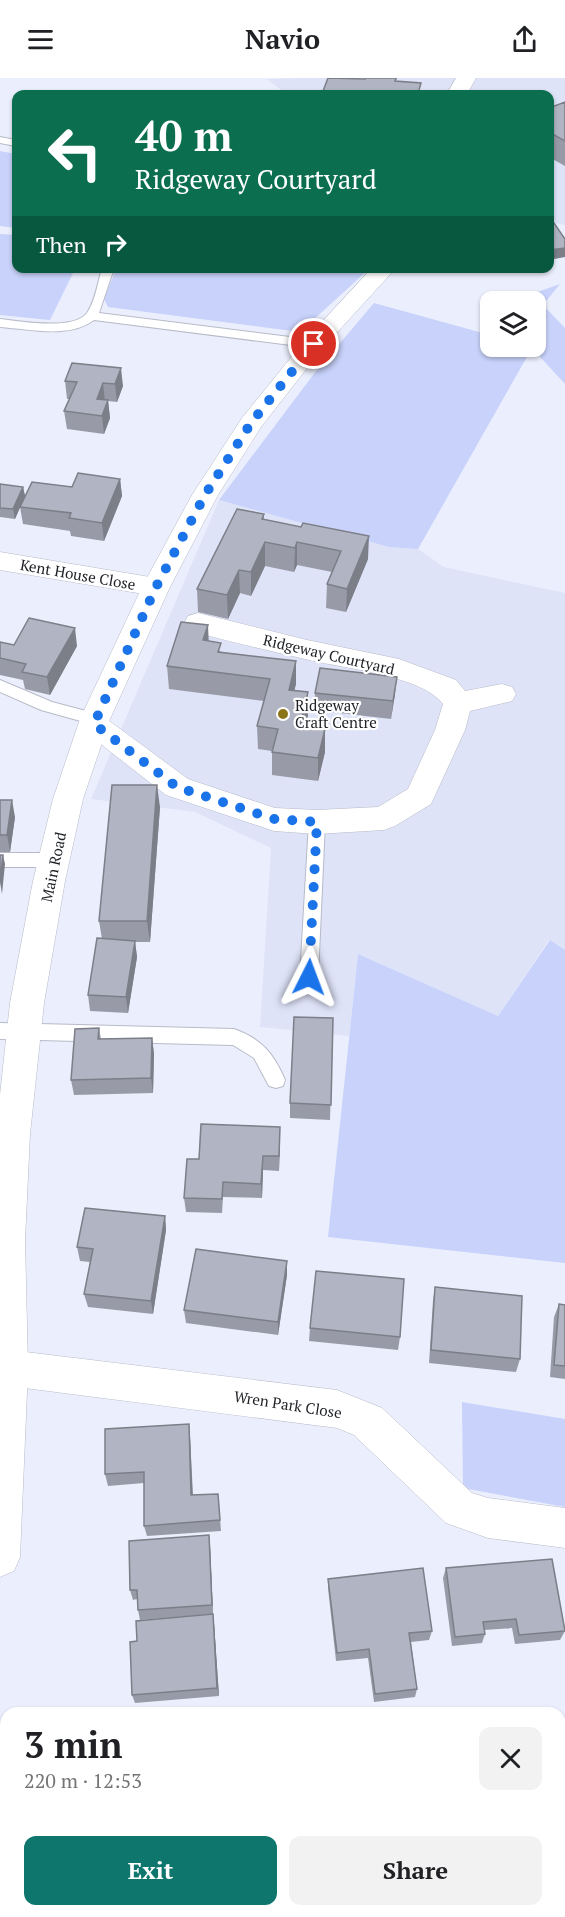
<!DOCTYPE html>
<html lang="en">
<head>
<meta charset="utf-8">
<style>
  :root { --surface:#fff; --page:#f2f2f2; --text:#202124; --muted:#757577; --accent:#0f766e }
  body { margin:0; font-family:"PT Serif",serif; background:var(--page); color:var(--text); height:100vh; display:flex; flex-direction:column; font-size:22px; white-space:nowrap }
  * { box-sizing:border-box; margin:0 }
  p { font-size:20px; color:var(--muted) }
  .icon { flex:none; width:33px; height:33px; fill:none; stroke:currentColor; stroke-width:2; stroke-linecap:round; stroke-linejoin:round }
  .map { position:relative; flex:1; overflow:hidden }
  .panel { position:absolute; left:0px; top:1629px; width:566px; height:210px; display:flex; flex-direction:column; background:var(--surface); border-radius:18px 18px 0 0; box-shadow:0 2px 4px #0004 }
  .panel>* { flex:none }
  .guide { position:absolute; left:12px; top:12px; width:542px; height:183px; border-radius:12px; box-shadow:0 2px 4px #0004; background:#0b6e4f; color:#fff; overflow:hidden }
  .tools { position:absolute; left:480px; top:213px; display:grid; gap:12px }
  .tools a { display:grid; place-items:center; width:66px; height:66px; border-radius:12px; background:var(--surface); box-shadow:0 2px 4px #0004; font-size:30px }
  .pin { position:absolute; display:grid; place-items:center; width:51px; height:51px; color:#fff; margin:-26px; border:3px solid #fff; border-radius:50%; box-shadow:0 2px 6px #0007 }
  .me { position:absolute; width:66px; margin:-33px; rotate:3deg; stroke-linejoin:round; filter:drop-shadow(0 0 4px #0008) }
  .turn { display:flex; align-items:center; gap:21px; height:126px; padding:0 24px; font-size:27px }
  .turn .icon { width:78px; height:78px; stroke-width:2.5 }
  .turn b { display:block; font-size:42px; line-height:51px }
  .then { display:flex; align-items:center; height:57px; padding:0 24px; background:#0003; gap:12px; font-size:22px }
  .round { display:grid; place-items:center; flex:none; width:63px; height:63px; border-radius:12px; background:var(--page) }
  .overview { display:flex; align-items:center; justify-content:space-between; height:102px; padding:0 24px }
  h1 { font-size:36px; font-weight:800; line-height:45px }
  .cta { display:flex; gap:12px; margin-top:auto; padding:12px 24px }
  .cta a { flex:1; height:69px; border-radius:12px; background:var(--accent); color:#fff; font-size:24px; font-weight:800; line-height:69px; text-align:center }
  .cta a+a { background:var(--page); color:var(--text) }
  header { display:flex; justify-content:space-between; align-items:center; height:78px; padding:0 24px; background:var(--surface); font-size:27px; font-weight:800 }
  .map>svg:first-child { display:block }
</style>
</head>
<body>
<header><svg class="icon" aria-label="menu" viewBox="0 0 24 24"><path d="M4 6h16M4 12h16M4 18h16"/></svg>Navio<svg class="icon" aria-label="share" viewBox="0 0 24 24"><path d="M12 15V3M7 8l5-5 5 5M5 13v7h14v-7"/></svg></header>
<div class="map">
<svg width="565" height="1839" viewBox="0 0 565 1839">
  <rect width="100%" height="100%" fill="#ebeffd"/>
  <path fill="#dee3f8" d="M298 0H565V147L549 144V16H286L267 1Z
    M219 422 389 469 418 471 444 489 565 515V872L549 862 498 938 358 876 349 958 260 949 271 770 195 734 91 721Z"/>
  <path fill="#c8d2fa" d="M0 73 16 76V150L0 148Z
    M0 156 16 157V190L75 191 50 242 0 237Z
    M116 191V190L369 191 300 254 108 229 104 221Z
    M560 206 543 227 565 250V306L532 270 418 471 389 469 219 422 313 297 374 225 490 257V268H536V224L512 223Z
    M550 862 565 872V1185L328 1159 358 876 498 938Z
    M462 1324 565 1341V1429L463 1410Z"/>
  <g fill="none" stroke-linecap="round" stroke-linejoin="round">
    <g stroke="#b7bbc8" stroke-width="2">
      <path id="lane" d="M0 59 16 62V68L0 65Z
        M102 190H114L99 235 314 262 320 266 314 270 94 242C69 261 29 251 0 249V241C20 243 73 253 87 235 95 224 98 204 102 190Z
        M0 602 52 624 101 637 103 641 101 645 95 647 41 632 0 614Z
        M317 738 323 740 325 744 318 899 315 904 309 906 303 904 300 899 309 744 311 740Z
        M0 775H54L60 777 62 782 60 787 54 789H0Z
        M0 945 234 951C262 961 274 976 285 1002L283 1008 276 1010 269 1008 254 980 233 967 0 961Z"/>
    </g>
    <g stroke="#b7bbc8" stroke-width="1">
      <path id="street" d="M0 474 156 500 166 503 170 509 166 515 156 518 0 492Z
        M198 535 307 562 399 581 456 602 465 613 502 606 512 609 516 616 512 623 470 633 465 652 431 726 395 748 384 752 317 756 274 753 166 717 84 653 79 646 84 639 94 635 104 639 188 701 275 730 317 732 378 729 408 711 435 652 443 626C422 597 340 590 305 581 266 572 227 563 188 552L184 545 188 538Z
        M9 1272 337 1312 382 1330 472 1415 488 1420 565 1430V1470L488 1460 446 1445 354 1357 337 1350 9 1308 0 1305V1275Z"/>
    </g>
    <g stroke="#b7bbc8" stroke-width="1">
      <path id="secondary" d="M456 0H476L467 16H447Z
        M372 190H396L322 271 261 349 218 417 170 509 110 641 83 721 65 803 44 925 30 1056 25 1162 28 1290 20 1479 14 1493 0 1499V1017L10 925 33 803 53 721 80 641 142 509 192 417 242 340 306 261Z"/>
    </g>
    <use href="#lane" fill="#fff" fill-rule="evenodd"/>
    <use href="#street" fill="#fff" fill-rule="evenodd"/>
    <use href="#secondary" fill="#fff" fill-rule="evenodd"/>
  </g>
  <path fill="#989ba7" d="M365 0H397L396 3 420 16H323V13L365 1Z
    M565 24V88L549 79V30Z
    M72 285 123 308 117 324 108 323 110 340 104 356 67 351 64 333 70 321H67L65 303Z
    M120 401 122 418 104 463 71 458 70 453 23 446 20 429Z
    M0 406 23 409 25 418 15 441 0 439Z
    M264 436V442L368 481 346 534 326 530 327 506 332 494 297 487 294 494 265 488 251 518 240 515 228 541 198 534 197 511Z
    M209 563 221 574 296 606 294 612 308 637 305 648 325 674 318 703 272 697V673L258 671 257 648 264 623 169 611 167 588Z
    M0 564 14 567 77 568 50 617 25 611 23 602 0 597Z
    M315 615 395 616 391 641 314 632Z
    M0 722 15 739 10 774H0Z
    M160 729 150 864H135L137 879 128 935 90 933 88 917 102 861 99 843Z
    M333 940 330 1042 290 1040V1025Z
    M99 950 101 961 152 960 154 976 153 1015 74 1017 71 1002Z
    M280 1049 279 1093 263 1092 262 1120 223 1119 222 1135 186 1134 184 1120 199 1081Z
    M165 1138 166 1152 153 1236 88 1229 84 1216 90 1184 80 1183 77 1169Z
    M287 1183V1197L278 1257 186 1245 184 1232Z
    M435 1209 520 1281 516 1294 429 1285 433 1222Z
    M559 1226 565 1227V1301L550 1299 554 1239Z
    M310 1250 400 1259 398 1272 309 1263Z
    M189 1346 190 1358 193 1417 219 1426 221 1453 147 1458 144 1448V1405L108 1408 105 1396Z
    M210 1467 213 1536 140 1542 138 1532 137 1521 133 1522 130 1512Z
    M446 1490 565 1553 560 1562 515 1566 512 1550 484 1552 485 1556 482 1565 452 1568 443 1500Z
    M328 1501 432 1553 429 1562 411 1564 417 1611 415 1619 374 1624 368 1580 336 1583 328 1510Z
    M214 1545 219 1618 135 1625 132 1617 137 1563Z"/>
  <path fill="#7c7e88" d="M565 170V179L549 182V172Z
    M121 290 123 308 117 324 115 306Z
    M103 305 105 323 99 339 97 321Z
    M108 322 110 340 104 356 102 338Z
    M120 401 122 418 104 463 102 445Z
    M23 409 25 418 15 441 13 431Z
    M369 458 368 481 346 534 347 511Z
    M265 464V488L251 518V494Z
    M297 464V487L294 494 295 470Z
    M239 492 240 515 228 541 227 517Z
    M208 547 209 570 203 562Z
    M75 550 77 568 50 617 47 599Z
    M296 583V606L289 635V612Z
    M397 599 395 616 391 641 393 623Z
    M308 614V637L300 670V647Z
    M325 651V674L318 703V680Z
    M157 707 160 729 150 864 147 843Z
    M12 722 15 739 10 774 7 757Z
    M3 777 5 786 2 816 0 804Z
    M135 863 137 879 128 935 126 919Z
    M152 960 154 976 153 1015 151 1000Z
    M280 1049V1063L279 1093V1078Z
    M263 1078V1092L262 1120 261 1106Z
    M165 1138 166 1152 153 1236 151 1223Z
    M287 1183V1197L278 1257V1244Z
    M189 1346 190 1358 193 1428 191 1417Z
    M209 1457 210 1467 213 1536 212 1527Z
    M213 1536 214 1545 219 1618 217 1610Z"/>
  <path fill="#b1b4c2" stroke="#7c7e88" stroke-width="1.5" d="M328 0 365 1V0H396L395 3 421 5 418 16 384 14 383 16H363L323 13Z
    M565 24V63L549 54V30Z
    M549 145H554L565 161V170L549 172Z
    M72 285 121 290 115 306 103 305 97 321 108 322 102 338 64 333 77 304 65 303Z
    M78 395 120 401 102 445 69 440 71 435 20 429 32 404 72 409Z
    M0 406 23 409 13 431 0 430Z
    M237 431 264 436 262 441 301 449 303 445 369 458 347 511 327 506 341 473 297 464 295 470 265 464 251 494 239 492 227 517 197 511Z
    M29 540 75 550 47 599 22 594 26 586 0 580V564L14 567Z
    M181 544 208 547 203 562 221 565 218 574 296 583 289 612 308 614 300 647 325 651 318 680 272 674 278 651 257 648 270 601 167 588Z
    M320 590 397 599 393 623 315 615Z
    M112 707H157L147 843H99Z
    M0 722H12L7 757H0Z
    M0 777H3L0 804Z
    M97 860 135 863 126 919 88 917Z
    M294 939 333 940 331 1027 290 1025Z
    M99 950 98 961 152 960 151 1000 71 1002 75 951Z
    M201 1046 280 1049 279 1078H263L261 1106 223 1104 222 1121 184 1120 187 1081H199Z
    M85 1130 165 1138 151 1223 84 1216 93 1171 77 1169Z
    M196 1171 287 1183 278 1244 184 1232Z
    M316 1193 404 1201 400 1259 310 1250Z
    M435 1209 522 1218 520 1281 431 1272Z
    M559 1226 565 1227V1288L554 1287Z
    M189 1346 191 1417 218 1416 220 1442 144 1448V1394L105 1396V1351Z
    M209 1457 212 1527 138 1532 137 1512H130L129 1463Z
    M552 1481 565 1553 519 1557 516 1541 483 1544 485 1556 455 1559 446 1490Z
    M423 1490 432 1553 409 1555 417 1611 375 1616 369 1571 337 1575 328 1501Z
    M213 1536 217 1610 132 1617 130 1564 137 1563 136 1543Z"/>
  <g fill="none" stroke-linecap="round" stroke-linejoin="round">
    <path stroke="#1a73e8" stroke-width="10" stroke-dasharray="0 18" d="M309 899 317 744 274 741 177 709 94 646 156 509 205 417 251 345 314 266"/>
  </g>
  <circle fill="#8b7417" stroke="#fff" stroke-width="2" cx="283" cy="636" r="6"/>
  <g text-anchor="middle" dominant-baseline="central" stroke-width="4.5" stroke-linejoin="round" paint-order="stroke">
    <g font-size="15" fill="#1e2025" stroke="#fff">
      <text transform="translate(78 496) rotate(10)">Kent House Close</text>
      <text transform="translate(329 576) rotate(13)">Ridgeway Courtyard</text>
      <text transform="translate(53 789) rotate(-78)">Main Road</text>
      <text transform="translate(288 1326) rotate(9)">Wren Park Close</text>
    </g>
    <g font-size="15" fill="#1e2025" stroke="#fff" text-anchor="start">
      <text x="295" y="627">Ridgeway<tspan x="295" dy="17">Craft Centre</tspan></text>
    </g>
  </g>
</svg>
<div class="tools">
<a><svg class="icon" aria-label="layers" viewBox="0 0 24 24"><path d="M12 4l9 5-9 5-9-5zM3 14l9 5 9-5"/></svg></a>
</div>
<div class="pin" style="left:314px;top:266px;background:#d93025"><svg class="icon" aria-label="arrive" viewBox="0 0 24 24"><path d="M6 21V4h12l-3 4 3 4H6"/></svg></div>
<svg class="me" style="left:309px;top:899px" viewBox="-20 -20 40 40"><path d="M0-17L14 15 0 8-14 15z" fill="#1a73e8" stroke="#fff" stroke-width="4"/></svg>
<div class="guide">
<div class="turn"><svg class="icon" aria-label="left" viewBox="0 0 24 24"><path d="M17 20v-9H6M10 6l-5 5 5 5"/></svg><div><b>40 m</b>Ridgeway Courtyard</div></div>
<div class="then">Then<svg class="icon" aria-label="right" viewBox="0 0 24 24"><path d="M7 20v-9h11M14 6l5 5-5 5"/></svg></div>
</div>
<section class="panel">
<div class="overview"><div><h1>3 min</h1><p>220 m · 12:53</p></div><a class="round"><svg class="icon" aria-label="close" viewBox="0 0 24 24"><path d="M6 6l12 12M18 6L6 18"/></svg></a></div>
<div class="cta"><a>Exit</a><a>Share</a></div>
</section>
</div>
</body>
</html>
